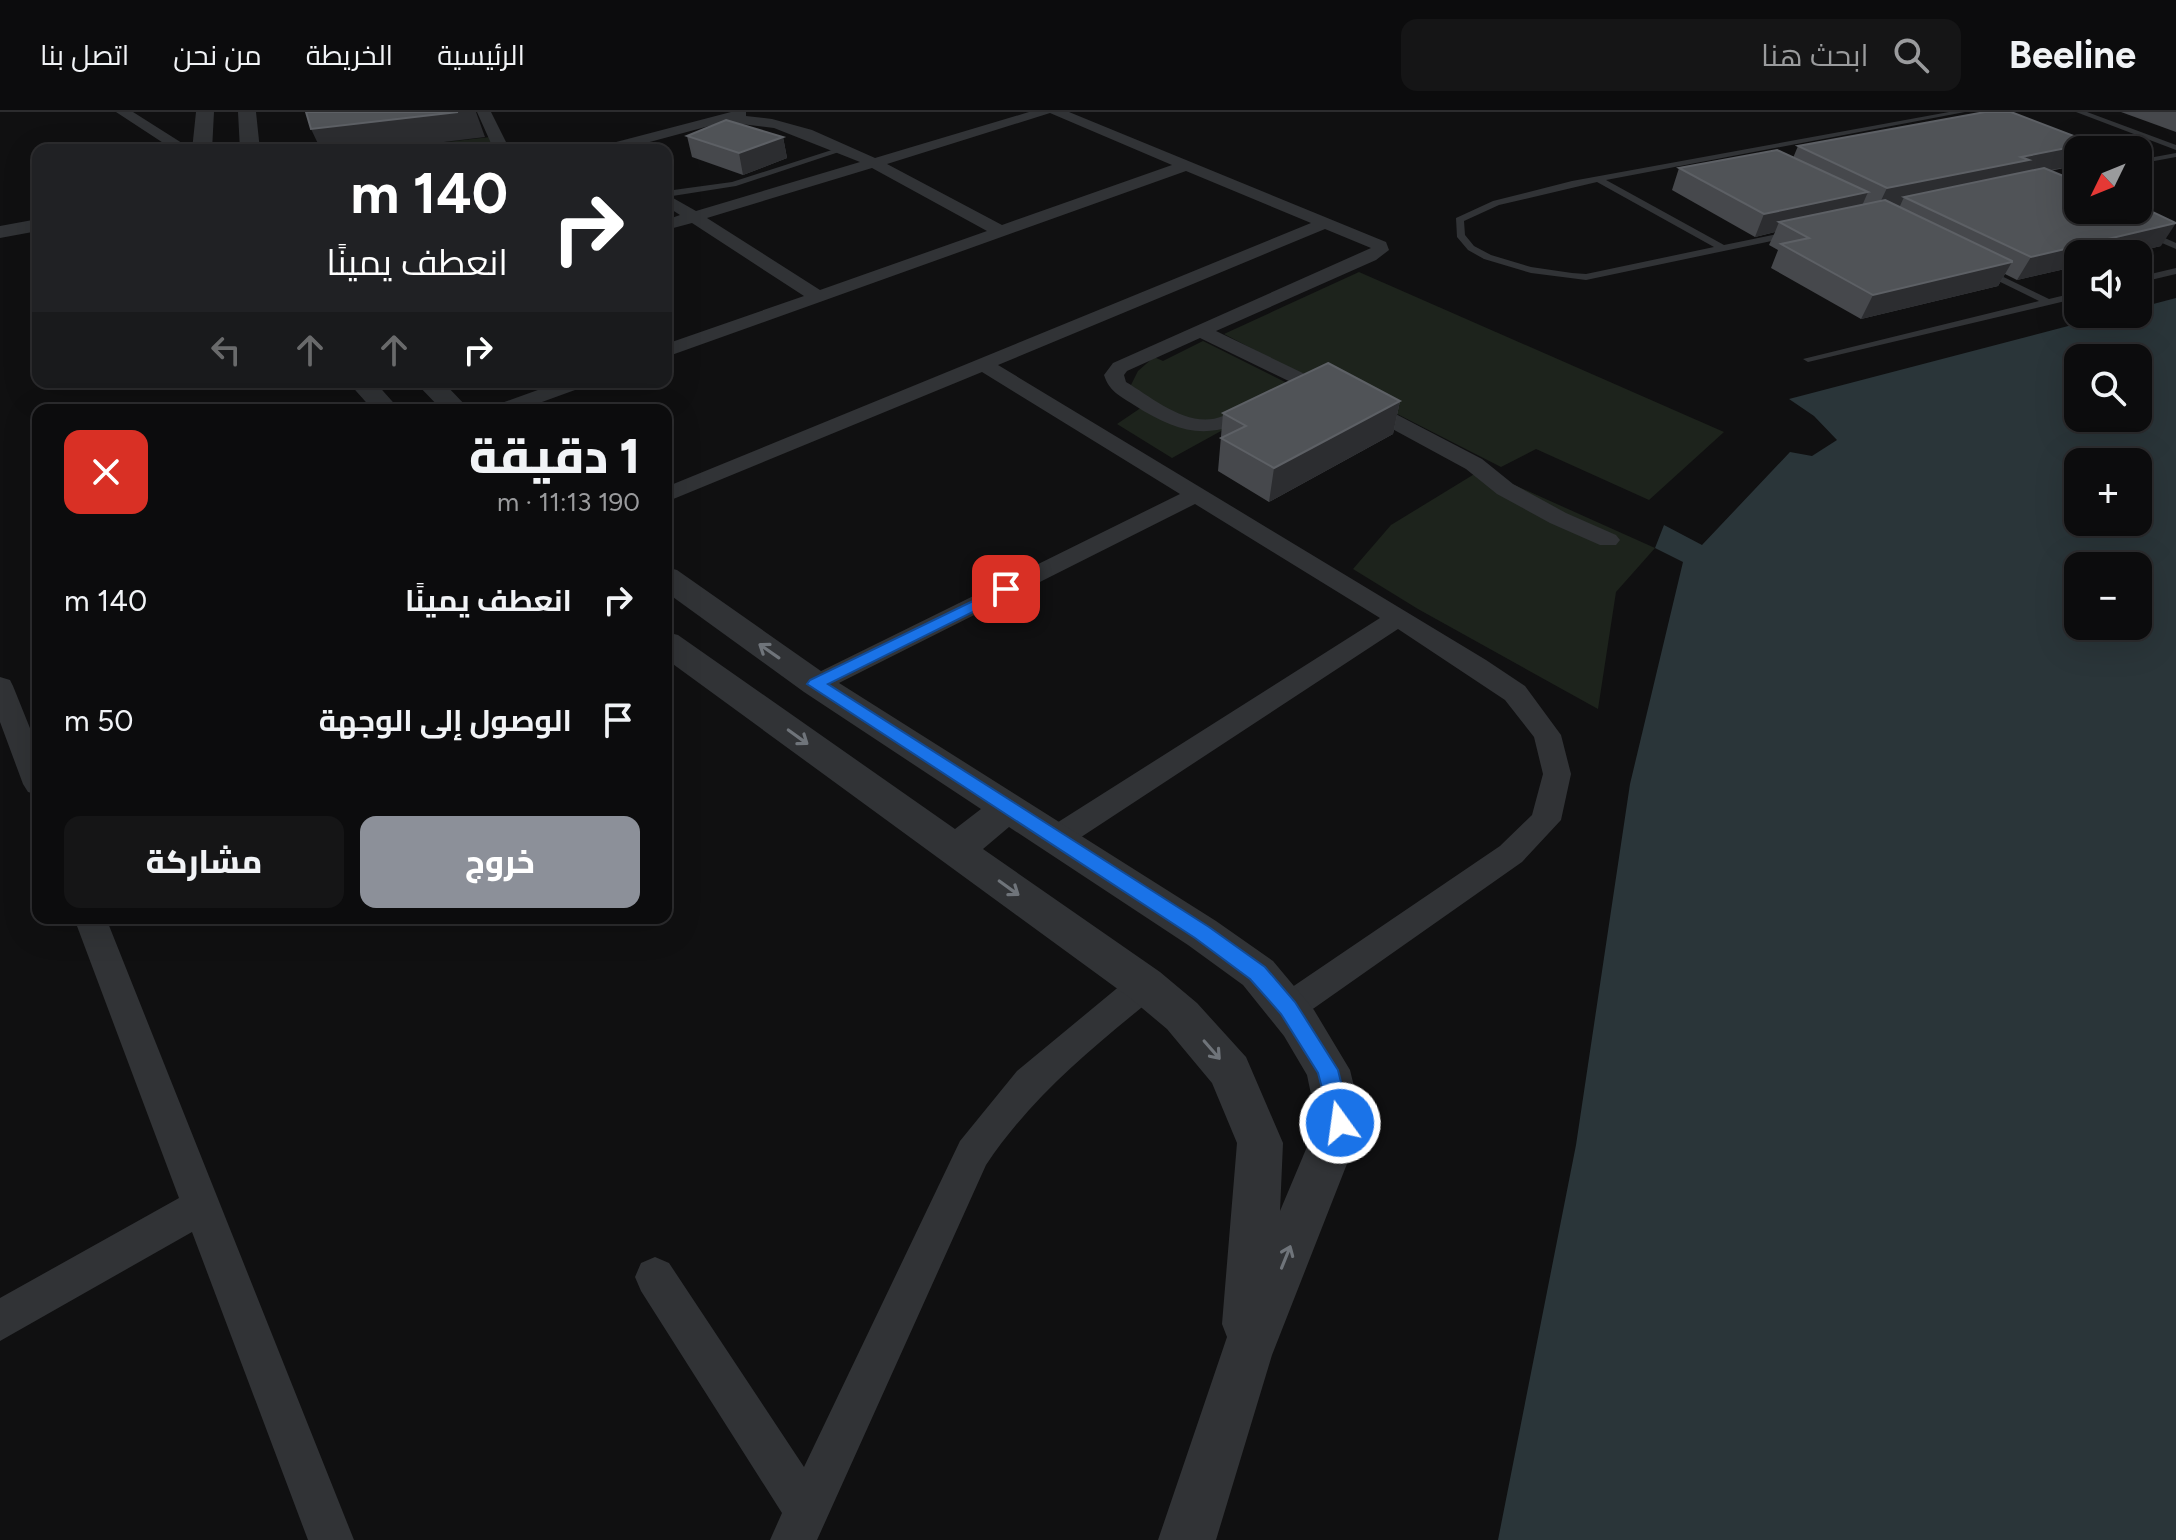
<!DOCTYPE html>
<html lang="ar">
<head>
<meta charset="utf-8">
<style>
  :root { --surface:#0c0c0d; --page:#151516; --text:#f1f3f6; --muted:#9a9b9d; --line:#2c2c2e; --accent:#8c9099 }
  body { margin:0; font-family:Figtree,Cairo,sans-serif; background:var(--page); color:var(--text); direction:rtl; height:100vh; display:flex; flex-direction:column; font-size:30px; white-space:nowrap }
  * { box-sizing:border-box; margin:0 }
  p { font-size:26px; color:var(--muted) }
  .icon { flex:none; width:44px; height:44px; fill:none; stroke:currentColor; stroke-width:2; stroke-linecap:round; stroke-linejoin:round }
  .map { position:relative; flex:1; overflow:hidden; direction:ltr }
  .details { position:absolute; left:32px; top:292px; width:640px; height:520px; display:flex; flex-direction:column; background:var(--surface); border-radius:16px; box-shadow:0 8px 32px #0002,0 0 0 2px var(--line); direction:rtl }
  .details>* { flex:none }
  .guide { position:absolute; left:32px; top:32px; width:640px; height:244px; border-radius:16px; box-shadow:0 8px 32px #0002,0 0 0 2px var(--line); direction:rtl; background:#202124; color:#fff; overflow:hidden }
  .needle { width:52px; rotate:227deg }
  .buttons { position:absolute; left:2064px; top:24px; display:grid; gap:16px }
  .buttons a { display:grid; place-items:center; width:88px; height:88px; border-radius:16px; background:var(--surface); box-shadow:0 8px 32px #0002,0 0 0 2px var(--line); font-size:40px }
  .pin { position:absolute; display:grid; place-items:center; width:68px; height:68px; color:#fff; margin:-34px; border-radius:16px; box-shadow:0 4px 12px #0006 }
  .me { position:absolute; width:88px; margin:-44px; rotate:346deg; stroke-linejoin:round; filter:drop-shadow(0 0 6px #0008) }
  .turn { display:flex; align-items:center; gap:28px; height:168px; padding:0 32px; font-size:36px }
  .turn .icon { width:104px; height:104px; stroke-width:2.5 }
  .turn b { display:block; font-size:56px; line-height:68px }
  .lanes { display:flex; align-items:center; height:76px; padding:0 32px; background:#0003; justify-content:center; gap:40px; direction:ltr }
  .lanes .off { opacity:.35 }
  .round { display:grid; place-items:center; flex:none; width:84px; height:84px; border-radius:16px; background:var(--page) }
  .head { display:flex; align-items:center; justify-content:space-between; height:136px; padding:0 32px }
  h1 { font-size:48px; font-weight:800; line-height:60px }
  .action { display:flex; gap:16px; margin-top:auto; padding:16px 32px }
  .action a { flex:1; height:92px; border-radius:16px; background:var(--accent); color:#fff; font-size:32px; font-weight:800; line-height:92px; text-align:center }
  .action a+a { background:var(--page); color:var(--text) }
  ul { padding:0; list-style:none }
  li { display:flex; align-items:center; gap:24px; height:120px; padding:0 32px }
  li div { flex:1 }
  li b { display:block; font-size:30px }
  li em { font-style:normal }
  header { display:flex; align-items:center; gap:48px; box-sizing:border-box; height:112px; padding:0 40px; background:var(--surface); border-bottom:2px solid var(--line) }
  header strong { font-size:38px }
  nav { display:flex; gap:44px; margin-inline-start:auto; font-size:28px }
  .search { width:560px; height:72px; background:var(--page); display:flex; align-items:center; gap:20px; box-sizing:border-box; padding:0 28px; border-radius:16px; color:var(--muted); font-size:30px }
  .map>svg:first-child { display:block }
</style>
</head>
<body>
<header>
<strong>Beeline</strong>
<div class="search"><svg class="icon" aria-label="search" viewBox="0 0 24 24"><circle cx="10" cy="10" r="6"/><path d="M15 15l6 6"/></svg>ابحث هنا</div>
<nav><a>الرئيسية</a><a>الخريطة</a><a>من نحن</a><a>اتصل بنا</a></nav>
</header>
<div class="map">
<svg width="2176" height="1428" viewBox="0 0 2176 1428">
  <rect width="100%" height="100%" fill="#101011"/>
  <path fill="#1d231c" d="M490 25 494 38H378Z
    M1359 160 1724 320 1649 388 1536 337 1501 355 1317 261H1299L1224 222Z
    M1203 229 1287 271 1241 308 1172 346 1117 312 1151 289 1130 275 1138 259 1154 245 1163 249Z
    M1481 358 1655 436 1616 480 1598 597 1418 497 1353 457 1391 413Z"/>
  <path fill="#2a3539" fill-rule="evenodd" d="M2176 186V1428H1498L1576 1033 1630 672 1683 450 1655 436 1664 413 1702 433 1790 340 1812 344 1837 328 1814 304 1789 287 2114 202H2138V196ZM2078 246H2138V306H2078ZM2078 350H2138V410H2078ZM2078 454H2138V514H2078Z"/>
  <g fill="none" stroke-linecap="round" stroke-linejoin="round">
    <path fill="#313336" fill-rule="evenodd" d="M1949 0H1965L1606 68 1724 133 1792 119 1797 122 1795 124 1586 168 1531 161 1484 147 1468 138 1457 125 1456 106 1493 89 1572 69ZM1597 70 1714 135 1586 162 1572 161 1531 155 1491 143 1474 134 1465 123 1464 109 1499 93Z
      M2076 0H2087L2176 33V38Z
      M838 36 845 38 736 74 666 85V79L732 70Z
      M2176 41V45L2138 52V48Z
      M2078 60V66L2046 73 2042 70Z
      M2141 118H2147L2176 131V137L2141 122Z
      M1985 156 2049 187 2078 180V186L1808 250 1803 247 2039 189 1982 161V157Z
      M2176 156V162L2138 171V165Z"/>
    <path fill="#313336" fill-rule="evenodd" d="M116 0H133L193 38H174Z
      M477 0H491L510 38H494Z
      M731 0H746V4L772 7 812 18 875 46 1029 0H1069L1386 130 1389 138 1376 148 1216 219 1311 265 1342 274 1482 347 1513 372 1566 401 1616 423 1620 428 1616 433H1600L1550 411 1497 382 1466 357 1328 282 1297 273 1200 226 1127 259 1124 263 1126 270C1153 286 1189 318 1223 304 1236 299 1247 287 1262 291L1265 295 1262 299C1213 330 1181 323 1134 293 1120 284 1109 279 1104 263L1113 251 1371 136 1325 117 998 253 1486 548 1525 574 1561 623 1571 662 1561 708 1522 750 1300 906 1288 911 1276 906 1271 896 1276 886 1500 734 1532 703 1543 662 1534 625 1505 588 1398 517 1066 735 1055 739 1044 735 1040 727 1044 719 1380 506 1195 392 825 578 816 581 807 578 803 572 807 566 1180 382 982 260 666 390V375L1311 111 1186 59 666 245V232L804 184 692 111 666 118V108L680 103 666 94V82L696 99 860 50 774 16 724 10 620 38H594L597 35ZM1050 1 1172 53 1002 113 887 52ZM872 56 987 119 820 178 707 106Z
      M560 270H589L586 274 520 298H490L493 294Z
      M0 565 10 568 13 574 38 636V683L28 680 23 672 0 610Z
      M74 806H106L354 1428H308L192 1120 0 1229V1186L179 1086Z
      M1145 859 1157 863 1162 873 1157 883C1093 935 1032 984 986 1053L817 1428H770L782 1401 641 1179 635 1165 641 1151 655 1145 669 1151 804 1355 960 1029 1017 959 1133 863Z"/>
    <path fill="#313336" fill-rule="evenodd" d="M196 0H214L212 38H192Z
      M238 0H256L260 38H240Z
      M38 107V119L0 126V114Z
      M348 270H375L400 298H373Z
      M415 270H443L470 298H442Z
      M666 455 677 458 828 564 1216 809 1273 849 1314 898 1350 958 1363 1011 1272 1243 1216 1428H1158L1227 1225 1222 1212 1237 1031 1212 971 1167 917 1130 886 666 547V520L678 523 955 717 981 697 804 580 666 480ZM1009 715 1188 833 1243 873 1284 924 1307 963 1317 1011 1280 1099 1283 1031 1246 945 1197 891 1160 860 983 737Z"/>
  </g>
  <path fill="#46484c" d="M2121 0H2176V20Z
    M687 24 783 25 787 46 743 63 692 45Z
    M2092 31 2088 38H2078V53L2050 59 2161 134 2126 142H2078V154L2017 168 2005 162 1998 174 1861 207 1771 156 1778 138 1769 133 1775 120 1755 125 1672 78 1679 56 1793 46 1798 34Z
    M1400 289 1393 322 1269 390 1218 359 1223 301Z"/>
  <path fill="#2c2d30" d="M458 0H476L485 25 378 38H321L311 17Z
    M783 25 787 46 743 63 739 41Z
    M2092 31 2088 38H2078V53L1904 85 1900 94 1876 99 1887 76 2021 45Z
    M1868 80 1858 103 1779 110 1775 120 1755 125 1764 102Z
    M2176 111 2161 134 2126 142H2078V154L2017 168 2031 145Z
    M2012 150 1998 174 1861 207 1873 183Z
    M1400 289 1393 322 1269 390 1274 356Z"/>
  <path fill="#505357" stroke="#5d6065" stroke-width="2" d="M306 0H458L311 17Z
    M1985 0H2011L2092 31 2021 45 2029 48 1887 76 1798 34Z
    M726 8 783 25 739 41 687 24Z
    M1777 38 1868 80 1764 102 1679 56Z
    M2044 56 2078 70V98H2138V93L2176 111 2031 145 1904 85Z
    M1885 88 2012 149V150L1873 183 1781 132 1809 126 1779 110Z
    M1328 251 1400 289 1274 356 1221 326 1246 314 1223 301Z"/>
  <defs><path id="oneway-shaft" d="M-6 0H5M1.5-3L5.5 0L1.5 3" fill="none" stroke-width="1.6" stroke-linecap="round" stroke-linejoin="round" transform="scale(2)"/></defs>
  <g stroke="#6f747a">
    <use href="#oneway-shaft" transform="translate(769 539) rotate(-145)"/>
    <use href="#oneway-shaft" transform="translate(798 625) rotate(36)"/>
    <use href="#oneway-shaft" transform="translate(1009 776) rotate(36)"/>
    <use href="#oneway-shaft" transform="translate(1212 938) rotate(49)"/>
    <use href="#oneway-shaft" transform="translate(1286 1145) rotate(-68)"/>
  </g>
  <path fill="#1a73e8" stroke="#114b97" stroke-width="2" d="M1006 473 1013 477 1011 481 828 572 1209 815 1265 855 1295 890 1338 958 1351 1011 1348 1018 1340 1021 1333 1018 1318 961 1281 902 1250 867 1195 826 807 572 810 568Z"/>
</svg>
<div class="buttons">
<a><svg class="needle" viewBox="-14 -14 28 28"><path d="M0-13l5 13h-10z" fill="#e53935"/><path d="M0 13l5-13h-10z" fill="#9a9b9d"/></svg></a>
<a><svg class="icon" aria-label="sound" viewBox="0 0 24 24"><path d="M4 9h4l5-4v14l-5-4H4zM17 9q2 3 0 6"/></svg></a>
<a><svg class="icon" aria-label="search" viewBox="0 0 24 24"><circle cx="10" cy="10" r="6"/><path d="M15 15l6 6"/></svg></a>
<a>+</a>
<a>−</a>
</div>
<div class="pin" style="left:1006px;top:477px;background:#d93025"><svg class="icon" aria-label="arrive" viewBox="0 0 24 24"><path d="M6 21V4h12l-3 4 3 4H6"/></svg></div>
<svg class="me" style="left:1340px;top:1011px" viewBox="-20 -20 40 40"><circle r="17" fill="#1a73e8" stroke="#fff" stroke-width="3"/><path d="M0-11L8 9 0 5-8 9z" fill="#fff"/></svg>
<div class="guide">
<div class="turn"><svg class="icon" aria-label="right" viewBox="0 0 24 24"><path d="M7 20v-9h11M14 6l5 5-5 5"/></svg><div><b>140 m</b>انعطف يمينًا</div></div>
<div class="lanes"><svg class="icon off" aria-label="left" viewBox="0 0 24 24"><path d="M17 20v-9H6M10 6l-5 5 5 5"/></svg><svg class="icon off" aria-label="ahead" viewBox="0 0 24 24"><path d="M12 20V5M6 11l6-6 6 6"/></svg><svg class="icon off" aria-label="ahead" viewBox="0 0 24 24"><path d="M12 20V5M6 11l6-6 6 6"/></svg><svg class="icon" aria-label="right" viewBox="0 0 24 24"><path d="M7 20v-9h11M14 6l5 5-5 5"/></svg></div>
</div>
<section class="details">
<div class="head"><div><h1>1 دقيقة</h1><p>190 m · 11:13</p></div><a class="round" style="background:#d93025;color:#fff"><svg class="icon" aria-label="close" viewBox="0 0 24 24"><path d="M6 6l12 12M18 6L6 18"/></svg></a></div>
<ul>
<li><svg class="icon" aria-label="right" viewBox="0 0 24 24"><path d="M7 20v-9h11M14 6l5 5-5 5"/></svg><div><b>انعطف يمينًا</b></div><em>140 m</em></li>
<li><svg class="icon" aria-label="arrive" viewBox="0 0 24 24"><path d="M6 21V4h12l-3 4 3 4H6"/></svg><div><b>الوصول إلى الوجهة</b></div><em>50 m</em></li>
</ul>
<div class="action"><a>خروج</a><a>مشاركة</a></div>
</section>
</div>
</body>
</html>
